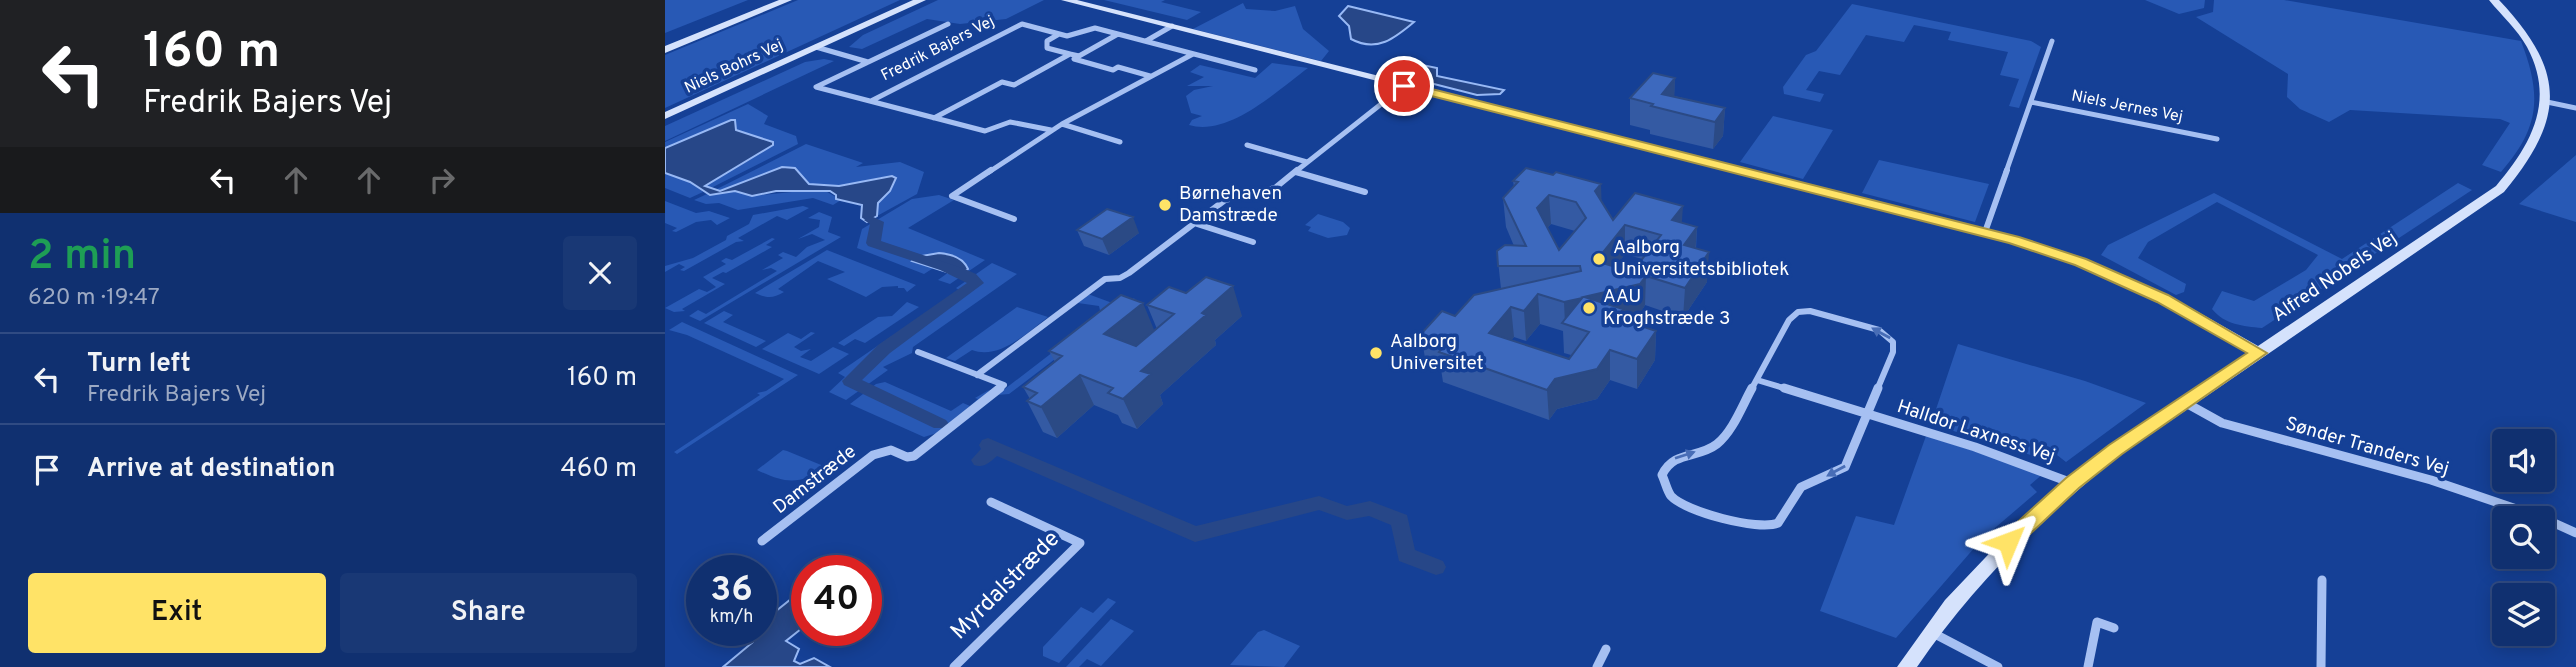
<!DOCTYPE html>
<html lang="en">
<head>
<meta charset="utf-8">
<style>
  :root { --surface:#103070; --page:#193875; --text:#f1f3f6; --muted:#9ca9c3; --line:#304b83; --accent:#ffe367 }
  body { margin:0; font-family:Overpass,sans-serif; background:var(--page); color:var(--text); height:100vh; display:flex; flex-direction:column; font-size:26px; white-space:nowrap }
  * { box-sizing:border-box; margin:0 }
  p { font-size:23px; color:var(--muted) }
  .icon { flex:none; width:38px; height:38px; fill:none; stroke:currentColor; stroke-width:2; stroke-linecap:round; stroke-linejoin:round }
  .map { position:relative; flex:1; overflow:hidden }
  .panel { display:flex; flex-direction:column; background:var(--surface); width:665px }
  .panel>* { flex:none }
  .banner { background:#202124; color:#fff; overflow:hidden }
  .buttons { position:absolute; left:1827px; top:429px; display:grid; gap:14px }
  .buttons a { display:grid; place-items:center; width:63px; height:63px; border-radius:7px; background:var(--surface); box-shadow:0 4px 18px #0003,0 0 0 2px var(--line); font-size:35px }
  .speed { position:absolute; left:21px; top:555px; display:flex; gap:14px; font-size:35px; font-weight:700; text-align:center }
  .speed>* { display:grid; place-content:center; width:91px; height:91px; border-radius:50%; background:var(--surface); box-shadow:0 4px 18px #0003,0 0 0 2px var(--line); line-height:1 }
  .speed small { font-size:18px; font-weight:400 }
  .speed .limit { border:10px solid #d22; background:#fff; color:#111 }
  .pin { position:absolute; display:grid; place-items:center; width:60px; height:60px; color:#fff; margin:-30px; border:4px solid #fff; border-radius:50%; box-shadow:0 2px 7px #0007 }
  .me { position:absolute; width:77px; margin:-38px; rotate:46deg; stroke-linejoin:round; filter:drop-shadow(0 0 5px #0008) }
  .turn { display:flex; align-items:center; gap:24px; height:147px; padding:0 28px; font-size:32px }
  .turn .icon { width:91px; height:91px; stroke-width:2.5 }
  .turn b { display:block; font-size:49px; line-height:60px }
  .lanes { display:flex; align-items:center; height:66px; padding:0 28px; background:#0003; justify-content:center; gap:35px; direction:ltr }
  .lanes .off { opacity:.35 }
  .round { display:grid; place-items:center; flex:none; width:74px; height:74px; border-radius:7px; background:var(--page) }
  .overview { display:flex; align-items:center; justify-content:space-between; height:119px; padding:0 28px }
  h1 { font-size:42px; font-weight:600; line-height:52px; color:#1e9e55 }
  .action { display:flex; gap:14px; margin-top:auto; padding:14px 28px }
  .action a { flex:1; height:80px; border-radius:7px; background:var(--accent); color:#111; font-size:28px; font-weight:600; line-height:80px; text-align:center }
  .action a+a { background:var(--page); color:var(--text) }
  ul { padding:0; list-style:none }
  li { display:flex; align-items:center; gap:21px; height:91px; padding:0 28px; border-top:2px solid var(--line) }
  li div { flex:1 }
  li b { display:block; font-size:26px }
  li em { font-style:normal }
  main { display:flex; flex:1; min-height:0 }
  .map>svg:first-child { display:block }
</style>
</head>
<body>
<main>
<section class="panel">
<div class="banner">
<div class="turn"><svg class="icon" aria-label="left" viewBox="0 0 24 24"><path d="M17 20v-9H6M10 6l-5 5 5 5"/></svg><div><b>160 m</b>Fredrik Bajers Vej</div></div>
<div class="lanes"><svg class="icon" aria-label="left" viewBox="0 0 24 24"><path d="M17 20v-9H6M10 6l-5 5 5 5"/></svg><svg class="icon off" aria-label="ahead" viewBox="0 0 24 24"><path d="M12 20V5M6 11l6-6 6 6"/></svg><svg class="icon off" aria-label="ahead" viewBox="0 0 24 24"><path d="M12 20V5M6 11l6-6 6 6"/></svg><svg class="icon off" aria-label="right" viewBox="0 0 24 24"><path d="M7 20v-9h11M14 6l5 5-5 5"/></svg></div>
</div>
<div class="overview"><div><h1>2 min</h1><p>620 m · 19:47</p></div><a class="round"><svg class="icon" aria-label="close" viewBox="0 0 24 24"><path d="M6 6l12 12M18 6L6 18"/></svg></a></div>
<ul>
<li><svg class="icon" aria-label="left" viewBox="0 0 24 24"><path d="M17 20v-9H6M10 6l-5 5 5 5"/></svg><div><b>Turn left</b><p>Fredrik Bajers Vej</p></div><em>160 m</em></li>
<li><svg class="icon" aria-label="arrive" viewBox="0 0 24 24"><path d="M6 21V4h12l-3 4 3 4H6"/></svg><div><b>Arrive at destination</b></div><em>460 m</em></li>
</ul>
<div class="action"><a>Exit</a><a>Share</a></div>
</section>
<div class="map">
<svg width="1911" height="667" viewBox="0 0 1911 667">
  <rect width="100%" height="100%" fill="#154096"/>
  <path fill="#2859b5" d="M0 0H83L0 33Z
    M133 0H235L0 108V55Z
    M273 0H379L341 19 295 24 262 19 197 49 184 47 198 35Z
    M439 0H500L496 2 536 12 522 20Z
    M1480 0H1540L1539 8 1514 14Z
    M1549 0H1619L1856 41C1877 96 1875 127 1836 172L1817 165 1845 123 1835 119 1685 110 1664 122 1635 109 1622 97 1623 74 1531 17 1548 12Z
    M578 3 581 9 610 11 630 6 638 29 664 51 656 61 528 29Z
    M1187 4 1366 41 1376 47 1354 108 1344 106 1354 79 1335 75 1343 52 1283 40 1286 32 1249 25 1239 42 1201 35 1175 75 1154 71 1141 90 1159 94 1155 102 1119 94 1118 87 1141 55 1151 51Z
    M159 59 169 61 0 141V126L140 62Z
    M607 63 643 68C613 90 564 137 524 125L527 120 537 116 526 113 521 96 529 90 548 86H522L539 77 525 72 535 65 590 78Z
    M83 104 103 116 99 124 131 136 133 144 44 189 40 186 95 154 100 139 71 130V123L0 148V142Z
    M1108 116 1168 130 1138 179 1075 162Z
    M141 144 198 163 191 167 235 162 259 172 252 194 212 216 213 203 225 191 217 177 174 186 144 184 130 168 117 167 55 191H48Z
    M1911 155V222L1854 204Z
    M1214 160 1324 184 1310 222 1197 193Z
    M0 173 25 182 38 192 25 198 0 188Z
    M1793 183 1807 190 1597 328C1578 326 1560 325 1547 309L1557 291 1589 301 1641 270 1653 255 1552 202 1483 242 1473 258 1521 284 1519 292 1511 295 1436 255 1443 245 1549 193 1677 259Z
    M157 189 176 200 168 205 148 198 73 210 54 203 41 204 29 200 42 194 70 191 87 196Z
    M274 195 289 200 243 228 320 260 285 284 273 280 284 272 293 276 299 274 248 261 270 267 259 274 192 248 197 229 247 199Z
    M0 201 31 213 44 211 65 218 52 225 46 220 31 222 11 232 7 231 12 228 0 223Z
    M138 206 144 208 122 220 112 216 73 238 79 241 71 242 19 271 15 270 20 267 14 264 0 272V266L28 258 61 240 62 236 84 224 88 215Z
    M154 212 167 217 163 232 176 237 35 321 24 316 33 310 41 314 112 271 106 268 97 270 118 258 113 255 118 252 131 257 142 247 160 240 147 234 133 239 154 227 155 220 143 218Z
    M653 214 678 222 685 228 682 235 663 238 643 231 646 227 640 225Z
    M107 238 110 239 101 245 107 247 61 273 58 272 47 278 60 284 17 309 20 311 9 312 0 308 34 289 42 292 51 287 38 277 61 264 56 261 61 258 67 260Z
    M162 250 251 285 242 292 239 288H233V286L217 287 201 297 162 279 180 272 153 261 113 289 119 292C107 299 102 298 90 293Z
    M327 263 352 274 248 347 247 353 218 367 223 370 181 400 164 392 180 377 173 373 294 290 291 288Z
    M423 294 450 304 470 298 344 394 332 395 436 315 434 306 413 303Z
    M242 302 254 307 200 343 190 339 179 346 173 343 213 317 227 316Z
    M352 307 383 317C362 333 334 360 307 350L290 361 281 358Z
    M59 311 68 315 58 322 101 341 91 347 39 323Z
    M17 322 133 375 12 454 9 452 95 395 92 393 101 391 119 379 22 335 4 330Z
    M146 332 150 333 129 347 136 351 146 349 135 357 146 361 168 347 184 354 154 374 97 349 123 333 136 339Z
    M1293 344 1420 381 1481 403 1401 462 1392 455 1388 462 1266 424Z
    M220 382 286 411 298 403 305 406 313 399 310 398 324 390 321 395 272 433 259 437 185 404 211 384Z
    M1261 436 1379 473 1365 485 1372 492 1317 539 1231 638 1155 611 1191 516 1229 525Z
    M118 450 122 451 161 467C135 485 121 484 92 470Z
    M443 598 451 602 394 663 378 656V647L416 607 428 613Z
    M446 619 469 631 436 666 422 659 414 667H401Z
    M599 630 635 646 619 667 565 665 593 632Z"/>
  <path fill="#274788" stroke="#98b9f5" stroke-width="2" d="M683 6 749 22C730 38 712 53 686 39L684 26 674 16Z
    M733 60 772 68V76L839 90 835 94 812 95 718 71Z
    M66 120H70L71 130 108 142V145L40 186 55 191 117 167 130 168 144 184 174 186 227 176 231 178 225 191 213 203 212 216 202 222 196 218 197 205 171 199V195L165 191H111L87 196 70 191 45 195 25 182 0 173V148Z
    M274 253C286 254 298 257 303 269L294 276 247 261 251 257Z
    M126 599 141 608 136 629 121 641 134 649 129 661 135 664 149 658 165 667H58L88 642 91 630H96V623Z"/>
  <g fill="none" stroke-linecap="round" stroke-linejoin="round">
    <path fill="#274788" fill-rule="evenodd" d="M206 216 219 222 216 241 300 269 311 274 319 283 225 353 197 380 281 420 284 424 281 428H269L179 385 177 381 213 345 302 283 275 270 203 246 201 243 205 224 199 220Z
      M323 438 531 526 654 496 682 506 705 501 742 515 750 550 778 561 781 567 778 573 771 575 734 561 726 525 704 516 682 520 654 510 530 542 332 456C324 463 319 468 309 465L306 460 316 449 314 445 317 440Z"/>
    <path stroke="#a6c0f2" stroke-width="5" d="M283 24 151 87 320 131 345 122 386 130
      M481 41 507 26
      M151 47 203 62
      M405 54 414 56 409 59 448 70 453 67 485 76
      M414 56 453 34
      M206 101 357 24 402 36 430 28 590 70
      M1366 102 1552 139
      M1882 102 1911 108
      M269 118 337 82 349 85 405 54 382 48V41L394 34
      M397 124 528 54
      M582 145 642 162
      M324 172 397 124 455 142
      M630 172 739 86
      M1341 172 1387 41"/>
    <path stroke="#a6c0f2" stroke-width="6" d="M326 170 287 196 349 219
      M631 172 700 192
      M529 223 588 242
      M1320 232 1342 170
      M253 352 339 385 333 390
      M312 375 440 279 455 278 464 273 560 200 610 188 632 170
      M1092 380 1125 390
      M1086 390 1124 320 1133 312 1145 311 1214 330 1228 342V352L1212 390"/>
    <path stroke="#a6c0f2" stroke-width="9" d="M1087 388C1077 406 1068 431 1052 444 1033 459 1009 450 997 475 1000 481 1002 491 1006 496 1021 512 1093 531 1113 523L1136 487 1180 467 1213 388
      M1119 388 1310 447 1407 483
      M1521 403 1557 423 1766 480 1878 518
      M1878 518 1911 533
      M97 541 208 455 226 450 242 457 249 456 335 388
      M1266 632 1333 667
      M289 667 415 543 326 502
      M932 667 941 649
      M1423 667 1432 622 1449 628
      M1656 667 1657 580"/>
    <path fill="#d5e2fc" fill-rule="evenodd" d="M114 0H127L0 53V46Z
      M248 0H261L0 119V112Z
      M396 0H412L1353 237 1420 259 1503 295 1593 346 1831 186C1866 145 1891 101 1862 47 1852 29 1837 16 1824 0H1834C1901 71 1901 117 1839 192L1457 454C1378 516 1309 584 1252 667H1232L1280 600 1358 518 1445 446 1583 353 1493 301 1410 265 1345 243Z"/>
  </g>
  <path fill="#345aa3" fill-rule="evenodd" d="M1010 78 1009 96 1060 108 1058 136 1048 149 985 134V130L965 125V98Z
    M848 181 936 201 948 220 1017 223 1032 227 1031 249 1042 282 1018 318 980 305 975 314 958 318V320L991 331 990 360 972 389 945 380 932 399 892 409 884 420 778 382 776 369 761 364 756 334 836 289 832 251 849 246 841 227 838 198 849 187ZM886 224 910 231 894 250 882 228ZM960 254 977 259 967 272 950 267ZM875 324 898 331 899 353 906 355 904 359 846 340 849 337 861 341Z
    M412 230 474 233 444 255 419 246Z
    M521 293 577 316 550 340 551 345 495 395 498 404 472 429 457 423 453 415 429 405 392 438 378 432 362 401 365 399 358 387 390 362 384 351 489 331 492 329 482 305Z"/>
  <path fill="#2b4a85" d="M1010 78 1009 105 997 94Z
    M1060 108 1058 136 1048 149 1050 122Z
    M936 184 937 213 930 191Z
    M884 195 886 224 874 237 872 208Z
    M1018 206 1016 235 1007 220Z
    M468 217 474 233 444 255 437 239Z
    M960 225V254L931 291V261Z
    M1032 227 1030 256 1019 245Z
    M1044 252 1042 282 1018 318 1020 288Z
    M981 276 980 305 975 314 958 318V339L919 297Z
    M568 286 577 316 550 340 551 345 495 395 498 404 472 429 458 399 476 371 537 313Z
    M873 294 875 324 861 341 859 311Z
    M917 298 900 324 899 302Z
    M478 303 490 332 452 364 439 334Z
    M846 307 849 337 828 363 824 333Z
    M991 331 990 360 972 389V359Z
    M945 350V380L932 399 892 409 884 420 882 390 890 379Z
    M415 375 429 405 392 438 376 407Z"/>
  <path fill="#3d69be" stroke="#2b4a85" stroke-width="2" fill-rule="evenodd" d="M988 73 1010 78 997 94 1060 108 1050 122 986 106 988 104 965 98Z
    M861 168 888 175 891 172 936 184 930 191 948 220 970 193 1018 206 1007 220 1032 227 1019 245 1044 252 1020 288 981 276 975 284 919 297 958 309 952 318 991 331 972 359 945 350 932 369 890 379 882 390 774 352 782 343 756 334 777 311 790 316 809 295 916 271 915 266H833L832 251 840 245 861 246 838 198 853 182 848 181ZM884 195 911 202 921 218 894 250 872 208ZM960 225 996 235 967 272 931 261ZM873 294 899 302 917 298 897 323 924 332 904 359 824 333 846 307 859 311Z
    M442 209 468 217 437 239 412 230Z
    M541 277 568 286 537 313 541 315 476 371 486 374 458 399 443 393 448 388 415 375 376 407 362 401 372 393 358 387 397 356 384 351 456 295 478 303 439 334 471 346 509 314 482 305 504 287 521 293Z"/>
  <defs><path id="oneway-solid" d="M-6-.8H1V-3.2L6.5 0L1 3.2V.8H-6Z" transform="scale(1.75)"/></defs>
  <g fill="#486db6">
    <use href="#oneway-solid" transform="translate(1216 333) rotate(-151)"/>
    <use href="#oneway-solid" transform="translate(1020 455) rotate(-18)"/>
    <use href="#oneway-solid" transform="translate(1171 471) rotate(151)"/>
  </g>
  <path fill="#ffe367" stroke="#a69443" stroke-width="2" d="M739 82 1354 237 1421 259 1503 295 1602 353 1457 454 1414 488 1350 548H1336L1334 542 1336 537 1401 478 1444 445 1582 353 1492 302 1410 265 1344 243 735 88 733 86Z"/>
  <g fill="#ffe367" stroke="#154096" stroke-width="2.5">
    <circle cx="500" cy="205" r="7"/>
    <circle cx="934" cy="259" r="7"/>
    <circle cx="924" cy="308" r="7"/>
    <circle cx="711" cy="353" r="7"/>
  </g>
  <g text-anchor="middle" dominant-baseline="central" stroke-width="7" stroke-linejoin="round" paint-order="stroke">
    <g font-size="16" fill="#fff" stroke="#154096">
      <text transform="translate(273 49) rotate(-27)">Fredrik Bajers Vej</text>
      <text transform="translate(69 67) rotate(-25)">Niels Bohrs Vej</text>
      <text transform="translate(1462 107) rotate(11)">Niels Jernes Vej</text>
    </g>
    <g font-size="19" fill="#fff" stroke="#154096" text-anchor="start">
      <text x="514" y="194">Børnehaven<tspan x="514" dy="22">Damstræde</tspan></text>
      <text x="948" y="248">Aalborg<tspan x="948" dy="22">Universitetsbibliotek</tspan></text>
      <text x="938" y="297">AAU<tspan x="938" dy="22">Kroghstræde 3</tspan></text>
      <text x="725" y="342">Aalborg<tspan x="725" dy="22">Universitet</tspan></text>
    </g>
    <g font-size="19" fill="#fff" stroke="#154096">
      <text transform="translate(1670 277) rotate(-34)">Alfred Nobels Vej</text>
      <text transform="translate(1311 432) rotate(18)">Halldor Laxness Vej</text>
      <text transform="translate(1702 447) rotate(16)">Sønder Tranders Vej</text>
      <text transform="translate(150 480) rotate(-38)">Damstræde</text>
    </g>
    <g font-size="23" fill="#fff" stroke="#154096">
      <text transform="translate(341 586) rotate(-45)">Myrdalstræde</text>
    </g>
  </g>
</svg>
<div class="buttons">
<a><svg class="icon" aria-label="sound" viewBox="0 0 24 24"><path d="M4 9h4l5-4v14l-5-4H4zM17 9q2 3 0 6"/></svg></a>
<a><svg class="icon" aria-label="search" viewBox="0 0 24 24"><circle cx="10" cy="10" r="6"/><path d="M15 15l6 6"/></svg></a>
<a><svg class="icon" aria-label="layers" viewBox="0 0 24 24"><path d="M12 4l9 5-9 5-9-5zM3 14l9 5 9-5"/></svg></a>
</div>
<div class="speed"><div>36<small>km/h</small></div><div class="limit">40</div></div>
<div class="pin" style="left:739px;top:86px;background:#d93025"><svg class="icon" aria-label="arrive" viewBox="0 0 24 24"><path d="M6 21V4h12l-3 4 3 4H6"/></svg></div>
<svg class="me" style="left:1343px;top:542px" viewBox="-20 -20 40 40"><path d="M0-17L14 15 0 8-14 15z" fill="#ffe367" stroke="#fff" stroke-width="4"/></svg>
</div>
</main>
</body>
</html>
